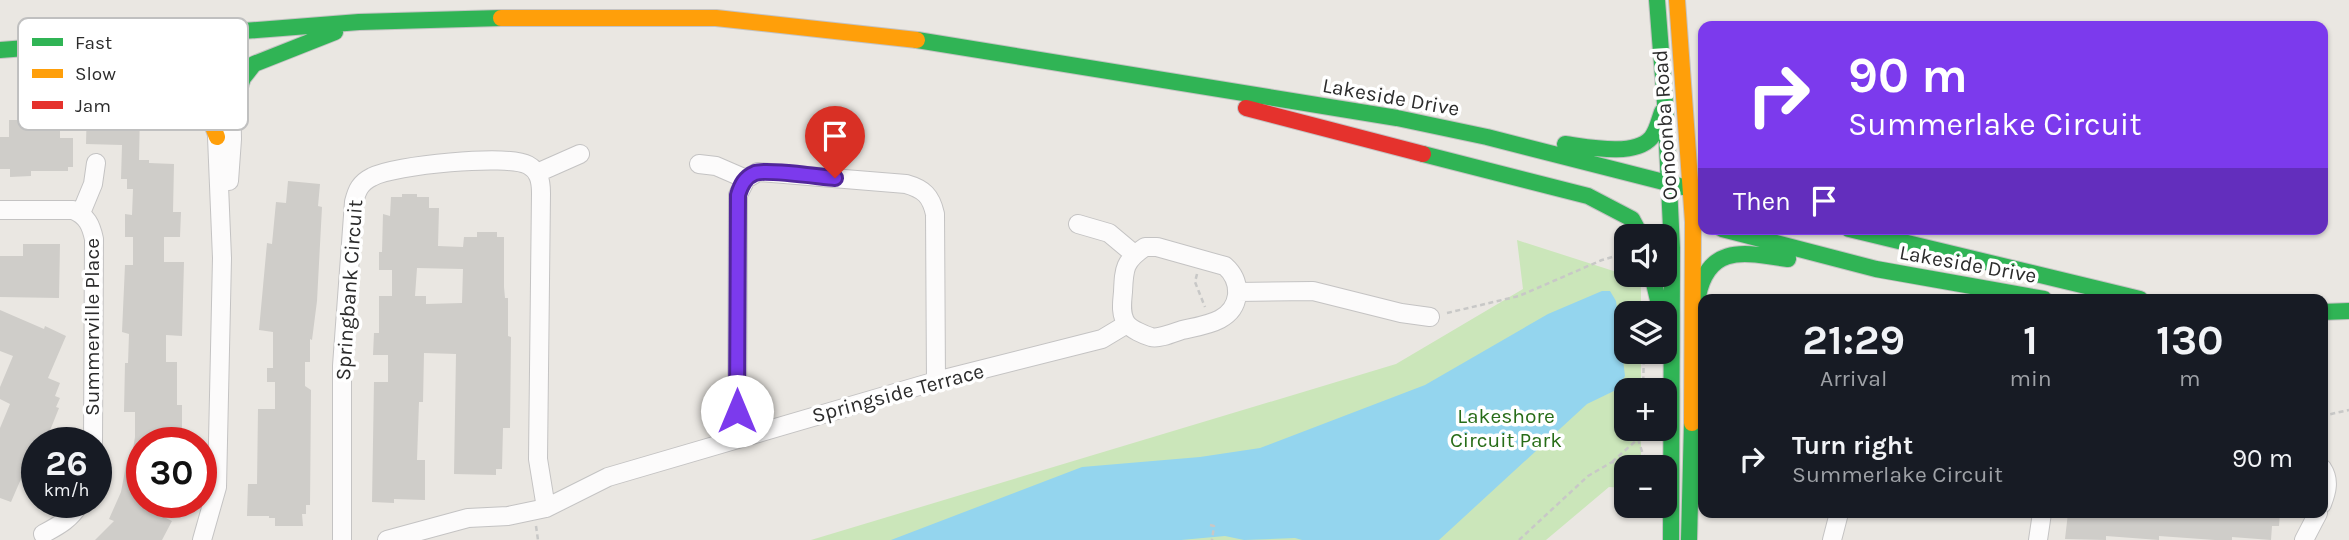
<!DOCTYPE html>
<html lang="en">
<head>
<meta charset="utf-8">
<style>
  :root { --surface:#171b24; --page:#20242c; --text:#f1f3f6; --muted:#9ea1a6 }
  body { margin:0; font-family:Karla,sans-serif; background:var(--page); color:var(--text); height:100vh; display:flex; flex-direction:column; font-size:26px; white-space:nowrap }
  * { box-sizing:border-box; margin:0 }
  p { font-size:23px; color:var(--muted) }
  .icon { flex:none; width:38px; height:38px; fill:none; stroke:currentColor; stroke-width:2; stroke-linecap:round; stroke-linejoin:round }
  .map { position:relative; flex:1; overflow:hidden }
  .sheet { position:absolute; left:1698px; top:294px; width:630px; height:224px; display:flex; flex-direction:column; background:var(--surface); border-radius:14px; box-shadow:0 2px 5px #0004 }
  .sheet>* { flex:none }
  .guide { position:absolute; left:1698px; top:21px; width:630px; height:214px; border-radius:14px; box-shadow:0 2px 5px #0004; background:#7c3aed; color:#fff; overflow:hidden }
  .buttons { position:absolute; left:1614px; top:224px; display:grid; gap:14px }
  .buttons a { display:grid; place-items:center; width:63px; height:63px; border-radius:14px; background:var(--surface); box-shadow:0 2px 5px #0004; font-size:35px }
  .speed { position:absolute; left:21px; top:427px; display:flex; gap:14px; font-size:35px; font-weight:700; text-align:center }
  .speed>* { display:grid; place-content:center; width:91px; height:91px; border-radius:50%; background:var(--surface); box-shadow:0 2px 5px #0004; line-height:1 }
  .speed small { font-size:18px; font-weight:400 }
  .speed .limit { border:10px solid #d22; background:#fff; color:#111 }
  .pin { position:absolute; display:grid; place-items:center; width:60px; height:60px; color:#fff; margin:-72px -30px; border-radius:50% 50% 50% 0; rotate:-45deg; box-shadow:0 0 7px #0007 }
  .pin .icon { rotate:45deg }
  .me { position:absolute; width:77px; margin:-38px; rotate:0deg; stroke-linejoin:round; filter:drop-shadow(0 0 5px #0008) }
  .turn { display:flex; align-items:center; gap:24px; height:147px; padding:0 35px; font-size:32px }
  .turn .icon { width:91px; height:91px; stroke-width:2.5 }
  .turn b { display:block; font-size:49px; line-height:60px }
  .then { display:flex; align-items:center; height:66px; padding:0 35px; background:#0003; gap:14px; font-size:26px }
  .eta { display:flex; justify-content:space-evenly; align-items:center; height:119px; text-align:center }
  .eta b { font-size:42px; font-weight:700; line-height:49px }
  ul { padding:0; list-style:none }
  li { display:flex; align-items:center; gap:21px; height:91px; padding:0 35px }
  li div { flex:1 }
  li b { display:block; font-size:26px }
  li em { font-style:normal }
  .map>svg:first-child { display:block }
</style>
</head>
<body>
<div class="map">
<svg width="2349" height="540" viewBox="0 0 2349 540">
  <rect width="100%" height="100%" fill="#eae7e2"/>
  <path fill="#cbe6ba" d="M1517 240 1626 275 1641 277V313H1626V352H1641V390H1626V429H1641V467H1626V488L1609 487 1546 540H811L1396 364 1523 289Z"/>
  <path fill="#94d5ee" d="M1602 291H1610L1616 301 1625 376 1616 390 1587 404 1439 540H1302L1295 538 1244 540 1225 536 1181 540H891L1082 467 1200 457 1260 448 1425 385 1548 314Z"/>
  <path fill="#cfcdc9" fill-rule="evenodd" d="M87 104 121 105V110H140L139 160H149V163L174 164 173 212H181L180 237H164V262H184L182 336 166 335V362H177V405H182V443H142V502H153L162 507 158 514 172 521 162 540H95L114 521 109 519 121 492 127 460 131 461 135 437V412H124L125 363H128L129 334 122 332 125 265H133V237H125V214L132 215 133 189H127V179H121L122 145 86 144Z
    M9 120H31V123H60V138H73V167H68V171H31V176L10 177V169H0V137H9Z
    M288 181 320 184 318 206 322 207 317 301 312 340 310 339V362H305V386L311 390 310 505H306V514H302L303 526H275V518H269V516H247L248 484H257L258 409H275V382H267V368H273V332L259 330 267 243 272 244 276 202 286 203Z
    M402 194H417V197H429V208H439L438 246 463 247 464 237H477V232H497V237H504V287L505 298H508V336L511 337 510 428H503L502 469H496V475L454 474 456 354 424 353 423 402H419L417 460H425V500L394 499V503L372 502 374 382H388V355H373L374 333H379V296H392V270H379V252H382L383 214 390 216 391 197H402ZM417 268 463 269 462 303 426 304V296H415Z
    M23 244H60L59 298 0 297V256H23Z
    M0 310 44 329 45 326 66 336 48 378 60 383 55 396 60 398 56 407 59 408 45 443H37V469L27 465 11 502 0 498V428L10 404 0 399V387L13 356 0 351Z
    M2068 513H2280L2279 526H2272L2271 540 2232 537V540H2215L2159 536V540L2106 536V540L2065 539Z"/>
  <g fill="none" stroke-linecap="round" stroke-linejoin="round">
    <g stroke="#c4c3c3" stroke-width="20">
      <path id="street" d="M699 164 716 166 746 179
        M537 173 580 154
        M229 181 232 139 230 33
        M0 210H73C87 216 91 225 94 239L93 443
        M81 213 93 184 96 163
        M1078 224 1109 233 1134 254
        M1145 247H1157L1225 266C1234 274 1238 283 1237 295 1234 322 1204 325 1182 330 1173 333 1159 339 1151 337 1144 335 1131 329 1127 324 1120 315 1122 302 1123 292 1124 269 1124 261 1145 247Z
        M1237 292 1313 291 1401 313 1430 317
        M737 438 738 195 746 179 758 172 906 184C924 189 931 196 935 214L936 381
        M2322 468C2330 480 2327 491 2322 504
        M43 534C60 525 71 519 81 502
        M202 540 217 487 222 258 217 137V34
        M342 540V366L354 202C357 190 360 183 372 177 394 165 507 154 528 165 539 171 541 181 541 193L538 459 546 508
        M387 540 468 518 508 516 546 508 608 477 936 381 1102 339 1127 324
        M1832 540 1839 513
        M2038 540 2042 513
        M2304 540 2318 513"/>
    </g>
    <g stroke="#c4c3c3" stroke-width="18">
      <path id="fast" d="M1657 0 1665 103 1672 248 1671 540
        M917 40 1397 118 1487 137 1703 192
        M0 50 359 22 501 18
        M231 114 243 78 254 64 335 32
        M1565 144C1588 147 1634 157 1651 138 1657 131 1659 120 1662 112
        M1423 154 1588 196 1632 219 1641 236
        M1722 229 1876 269 2044 299
        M1849 229 2140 299
        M1652 275 1661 313
        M1698 296C1709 243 1745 253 1788 259
        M2322 312 2349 311
        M1689 540 1692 423"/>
    </g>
    <g stroke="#c4c3c3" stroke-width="18">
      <path id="slow" d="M1677 0 1693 222 1692 423
        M501 18H716L917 40
        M178 38 217 137"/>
    </g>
    <g stroke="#c4c3c3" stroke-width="18">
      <path id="jam" d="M1246 108 1423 154"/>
    </g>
    <path stroke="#c8c8c7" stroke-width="2.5" stroke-dasharray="5 3.5" stroke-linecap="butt" d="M1197 274 1195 282 1205 307
      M1447 313 1519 296 1602 260 1626 253
      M1643 390 1644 352
      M2322 416 2349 410
      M1638 439 1647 467
      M1612 462 1638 439 1641 429
      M1210 525 1214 526 1212 540
      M536 526 538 540
      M1519 540 1588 476 1612 462 1635 467"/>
    <use href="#street" stroke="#fcfbfb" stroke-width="18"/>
    <use href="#fast" stroke="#30b455" stroke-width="16"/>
    <use href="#slow" stroke="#ff9f0a" stroke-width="16"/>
    <use href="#jam" stroke="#e5322d" stroke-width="16"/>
  </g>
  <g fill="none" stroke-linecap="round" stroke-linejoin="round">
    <g stroke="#51269a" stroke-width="18">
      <path id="route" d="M737 411 738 195C741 185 745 177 755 173 766 169 821 177 835 178"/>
    </g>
    <use href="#route" stroke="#7c3aed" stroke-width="12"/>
  </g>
  <g text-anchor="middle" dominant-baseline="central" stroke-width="7" stroke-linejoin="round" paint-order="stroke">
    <g font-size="21" fill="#2c2c2c" stroke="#fff">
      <text transform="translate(1391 97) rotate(10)">Lakeside Drive</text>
      <text transform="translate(1665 125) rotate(-94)">Oonoonba Road</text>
      <text transform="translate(1968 264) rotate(10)">Lakeside Drive</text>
      <text transform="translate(349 290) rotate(-86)">Springbank Circuit</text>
      <text transform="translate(92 327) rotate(-90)">Summerville Place</text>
      <text transform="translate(898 393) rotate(-15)">Springside Terrace</text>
    </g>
    <g font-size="21" fill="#286d18" stroke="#fff">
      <text x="1506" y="416">Lakeshore<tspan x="1506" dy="24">Circuit Park</tspan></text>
    </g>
  </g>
  <rect x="18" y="18" width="230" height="112" rx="10" fill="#fff" stroke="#c0c0c0" stroke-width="2"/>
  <rect x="32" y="38" width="31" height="8" fill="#30b455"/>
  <rect x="32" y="69" width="31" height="9" fill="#ff9f0a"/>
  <rect x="32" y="101" width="31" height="8" fill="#e5322d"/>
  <g font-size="19" fill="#2c2c2c">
    <text x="75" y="49">Fast</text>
    <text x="75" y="80">Slow</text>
    <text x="75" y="112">Jam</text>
  </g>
</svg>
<div class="buttons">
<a><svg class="icon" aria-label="sound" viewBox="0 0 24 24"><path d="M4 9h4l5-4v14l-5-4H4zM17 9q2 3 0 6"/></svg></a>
<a><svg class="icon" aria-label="layers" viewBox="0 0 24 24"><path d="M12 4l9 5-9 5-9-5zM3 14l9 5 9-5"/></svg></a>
<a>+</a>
<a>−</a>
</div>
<div class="speed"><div>26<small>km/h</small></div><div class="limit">30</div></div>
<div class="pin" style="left:835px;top:178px;background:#d93025"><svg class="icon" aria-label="arrive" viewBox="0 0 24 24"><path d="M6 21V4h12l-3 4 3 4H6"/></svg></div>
<svg class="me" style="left:737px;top:411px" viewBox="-20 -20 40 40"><circle r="19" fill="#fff"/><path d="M0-13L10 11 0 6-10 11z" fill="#7c3aed"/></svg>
<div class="guide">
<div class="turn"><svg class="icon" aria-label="right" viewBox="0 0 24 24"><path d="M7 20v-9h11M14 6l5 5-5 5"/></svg><div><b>90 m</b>Summerlake Circuit</div></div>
<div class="then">Then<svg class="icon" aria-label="arrive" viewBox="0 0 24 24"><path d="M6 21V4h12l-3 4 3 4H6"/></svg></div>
</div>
<section class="sheet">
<div class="eta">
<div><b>21:29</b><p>Arrival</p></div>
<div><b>1</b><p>min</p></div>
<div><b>130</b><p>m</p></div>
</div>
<ul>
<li><svg class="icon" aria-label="right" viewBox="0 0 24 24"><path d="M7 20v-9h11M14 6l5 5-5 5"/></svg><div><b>Turn right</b><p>Summerlake Circuit</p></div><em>90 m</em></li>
</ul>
</section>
</div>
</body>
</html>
